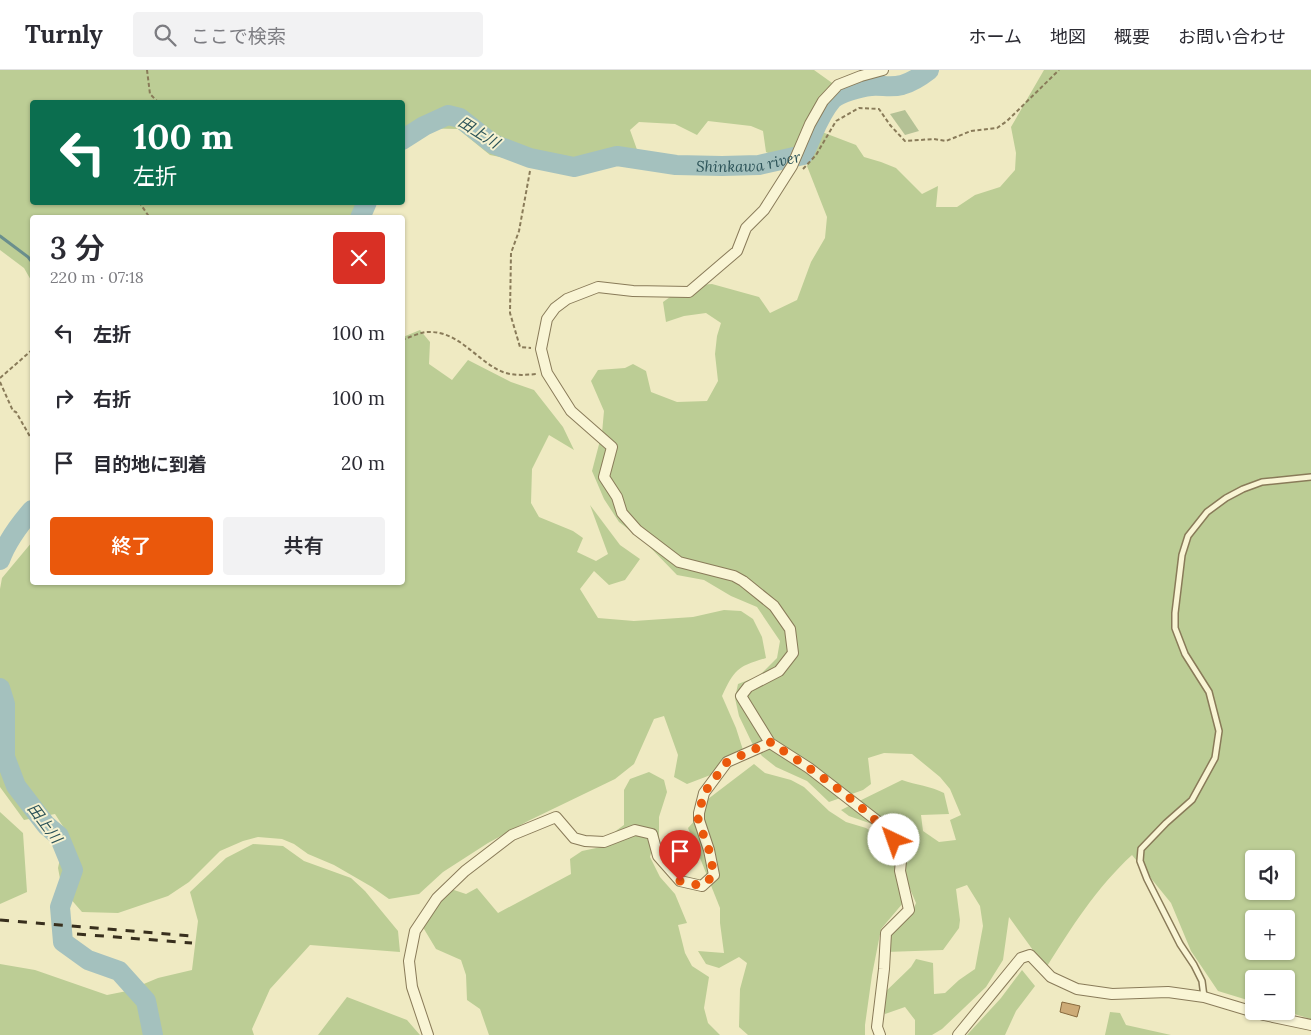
<!DOCTYPE html>
<html lang="ja">
<head>
<meta charset="utf-8">
<style>
  :root { --surface:#fff; --page:#f2f2f3; --text:#2b2b33; --muted:#7c7c81; --line:#e1e1e2; --accent:#ea580c }
  body { margin:0; font-family:Lora,"Noto Sans JP",serif; background:var(--page); color:var(--text); height:100vh; display:flex; flex-direction:column; font-size:19px; white-space:nowrap }
  * { box-sizing:border-box; margin:0 }
  p { font-size:16px; color:var(--muted) }
  .icon { flex:none; width:28px; height:28px; fill:none; stroke:currentColor; stroke-width:2; stroke-linecap:round; stroke-linejoin:round }
  .map { position:relative; flex:1; overflow:hidden }
  .drawer { position:absolute; left:30px; top:145px; width:375px; height:370px; display:flex; flex-direction:column; background:var(--surface); border-radius:5px; box-shadow:0 1px 4px #0004 }
  .drawer>* { flex:none }
  .banner { position:absolute; left:30px; top:30px; width:375px; height:105px; border-radius:5px; box-shadow:0 1px 4px #0004; background:#0b6e4f; color:#fff; overflow:hidden }
  .fabs { position:absolute; left:1245px; top:780px; display:grid; gap:10px }
  .fabs a { display:grid; place-items:center; width:50px; height:50px; border-radius:5px; background:var(--surface); box-shadow:0 1px 4px #0004; font-size:25px }
  .pin { position:absolute; display:grid; place-items:center; width:42px; height:42px; color:#fff; margin:-51px -21px; border-radius:50% 50% 50% 0; rotate:-45deg; box-shadow:0 0 5px #0007 }
  .pin .icon { rotate:45deg }
  .me { position:absolute; width:55px; margin:-28px; rotate:318deg; stroke-linejoin:round; filter:drop-shadow(0 0 4px #0008) }
  .turn { display:flex; align-items:center; gap:18px; height:105px; padding:0 20px; font-size:22px }
  .turn .icon { width:65px; height:65px; stroke-width:2.5 }
  .turn b { display:block; font-size:35px; line-height:42px }
  .round { display:grid; place-items:center; flex:none; width:52px; height:52px; border-radius:5px; background:var(--page) }
  .head { display:flex; align-items:center; justify-content:space-between; height:85px; padding:0 20px }
  h1 { font-size:30px; font-weight:600; line-height:38px }
  .button { display:flex; gap:10px; margin-top:auto; padding:10px 20px }
  .button a { flex:1; height:58px; border-radius:5px; background:var(--accent); color:#fff; font-size:20px; font-weight:600; line-height:58px; text-align:center }
  .button a+a { background:var(--page); color:var(--text) }
  ul { padding:0; list-style:none }
  li { display:flex; align-items:center; gap:15px; height:65px; padding:0 20px }
  li div { flex:1 }
  li b { display:block; font-size:19px }
  li em { font-style:normal }
  header { display:flex; align-items:center; gap:30px; box-sizing:border-box; height:70px; padding:0 25px; background:var(--surface); border-bottom:1px solid var(--line) }
  header strong { font-size:24px }
  nav { display:flex; gap:28px; margin-inline-start:auto; font-size:18px }
  .search { width:350px; height:45px; background:var(--page); display:flex; align-items:center; gap:12px; box-sizing:border-box; padding:0 18px; border-radius:5px; color:var(--muted); font-size:19px }
  .map>svg:first-child { display:block }
</style>
</head>
<body>
<header>
<strong>Turnly</strong>
<div class="search"><svg class="icon" aria-label="search" viewBox="0 0 24 24"><circle cx="10" cy="10" r="6"/><path d="M15 15l6 6"/></svg>ここで検索</div>
<nav><a>ホーム</a><a>地図</a><a>概要</a><a>お問い合わせ</a></nav>
</header>
<div class="map">
<svg width="1311" height="965" viewBox="0 0 1311 965">
  <rect width="100%" height="100%" fill="#efeac2"/>
  <path fill="#bccd95" fill-rule="evenodd" d="M0 0H814L835 15 819 27 800 67 799 80 785 91 766 82 763 61 751 56 708 51 697 65 675 54 639 52 630 60 640 88 613 90 574 102 490 85 458 59 410 58 403 62 402 32H32V132L361 133 357 148H32V212L24 198 0 180Z
    M1044 0H1311V949L1284 941H1286V909H1254V932L1218 921 1191 881 1171 833 1132 785C1097 817 1071 858 1046 898L1009 847 1003 890 986 917 942 959 932 965H915V950L905 937 885 944 881 926 911 897 916 889 933 893 934 924 945 923 959 910 975 899 983 856 980 836 967 815 956 819 960 850 959 858 943 880 886 882 889 859 910 847 916 833 888 767 872 754 849 746 841 740 902 710C916 715 931 716 944 723L949 744 921 745 923 761 939 772 956 770 950 750 961 745 950 719 940 707 912 684 884 683 868 688 871 714 863 720 829 732 807 711 776 697 762 686 752 673 739 646 735 628 738 614 759 606 777 588 780 571 757 537 731 526 704 510 677 505 644 471 619 452 604 429 592 401 602 363 604 341 591 311 598 300 625 298 633 294 646 301 651 322 677 332 707 331 718 311 715 284 717 266 721 253 706 243 684 246 666 252 663 232 680 220 699 215 712 214 759 227 770 243 797 230 811 192 825 168 827 147 807 96 822 62 856 75 864 87 881 92 896 98 922 124 938 116 936 137H957L975 125 1000 117 1015 100 1016 83 1011 57ZM1254 789H1286V821H1254ZM1254 849H1286V881H1254Z
    M420 260 430 272 429 294 452 310 468 290 511 312 534 320 563 357 574 380 549 365 532 399 531 433 539 447 573 461 583 468 577 482 596 491 608 484 590 435 620 475 640 489 625 510 609 515 594 501 580 519 598 548 634 551 693 547 724 540 741 541 753 549 762 567 766 588C737 597 735 599 722 626L736 658 743 680 721 701 687 714 674 707 678 685 664 646 654 649 634 694 615 709 528 751 488 773 443 802 419 824 389 829 372 817 334 795 308 784 294 774 282 769 258 767 243 771 220 781 189 812 168 826 118 843 82 842 62 819 58 798 66 761 55 744 24 750 0 717V519L2 508 32 472V512H402L403 267Z
    M754 694 765 703 791 710 804 717 829 741 846 752 866 758 881 768 892 781 903 820V833L881 859 872 905 865 955V965H748L739 957 740 919 747 893 739 887 719 898 706 894 698 881 724 883 720 853V838L688 758 698 747 708 729Z
    M649 702 664 710 667 722 659 747V769L653 775 650 787 660 807 675 824 687 853 678 855 685 883 692 896 709 907 704 938 708 953 720 965H489L480 939 467 930 466 905 461 890 436 879 421 854 445 817 466 824 477 818 498 843 571 804 570 789 582 781 601 777 617 760 624 755V720L630 709Z
    M0 742 23 763 27 822 0 834Z
    M253 774 283 776 304 791 351 808 365 821 398 861 400 882 310 875 270 919 252 959 254 965H0V894L35 900 107 925 127 921 158 908 192 900 198 851 190 822 226 788Z
    M1022 900 1035 916 1016 941 1005 965H967L1001 928Z
    M347 927 407 950 420 965H318Z
    M1110 942 1120 943 1126 955 1171 965H1105Z"/>
  <path fill="#b4c195" d="M905 40 919 61 905 65 890 44Z"/>
  <g fill="none" stroke-linecap="round" stroke-linejoin="round">
    <path stroke="#6b8f8d" stroke-width="3" d="M0 166 28 187 32 192"/>
    <g stroke="#a4c1be" stroke-width="20">
      <path id="s1" d="M402 70 424 56 448 45 460 48 493 74 530 88 574 97 617 86 676 95 722 96 759 95 803 85C813 66 818 46 832 30 838 23 861 17 871 16 882 15 891 18 902 15 912 12 920 7 929 0"/>
      <path d="M360 148 367 132"/>
      <path d="M0 490C7 471 19 455 32 440"/>
      <path d="M0 618 5 634V687L16 716 46 755 59 766 73 800 60 837 63 872 88 890 119 901 146 931 153 965"/>
    </g>
  </g>
  <path fill="#cdab77" stroke="#886a3e" d="M1062 932 1080 936 1077 947 1060 942Z"/>
  <g fill="none" stroke-linecap="round" stroke-linejoin="round">
    <g stroke="#897b59" stroke-width="8">
      <path id="lane" d="M1204 927 1202 911 1194 895 1180 874 1147 809 1140 791 1141 779 1166 753 1192 730 1215 688 1219 661 1209 622 1185 584 1175 558V543L1182 485 1188 466 1207 442 1226 428 1243 419 1262 412 1311 407"/>
    </g>
    <g stroke="#897b59" stroke-width="12">
      <path id="street" d="M428 965 412 917 409 891 415 861 437 828 465 801 512 765 556 747 574 768 585 771 604 772 635 760 652 764 658 786 680 811 702 816 714 805 709 780 699 750V743L704 723 727 692 770 673
        M880 965 877 957 884 899 886 863 909 840 900 801 901 791 894 770 880 753 809 698 770 673 741 626 748 617 779 601 793 583 790 559 774 536 743 511 734 506 679 492 637 460 622 443 617 427 604 407 612 377 571 341 547 303 541 279 547 249 555 238 567 229 598 217 633 221 689 222 737 181 746 158 764 140 792 96 810 54 823 31 838 15 861 6 883 0
        M958 965 1021 888 1030 885 1051 907 1077 919 1112 924 1168 922 1204 927 1264 945 1311 955"/>
    </g>
    <path stroke="#897b59" stroke-width="2" stroke-dasharray="4 2.5" stroke-linecap="butt" d="M147 0 150 24 158 32
      M803 99 816 85 836 51 859 38 879 39 890 55 905 71 934 69 946 71 971 61 997 58 1007 51 1059 0
      M530 101 519 161 511 183 510 243 520 277 531 278
      M139 132 150 148
      M402 270C410 267 421 262 428 262 460 261 476 291 503 302 514 306 525 305 537 304
      M0 308 32 280
      M0 312 13 341 16 342 32 370"/>
    <use href="#lane" stroke="#f9f5d5" stroke-width="5"/>
    <use href="#street" stroke="#f9f5d5" stroke-width="10"/>
    <path stroke="#382f1d" stroke-width="3" stroke-dasharray="9 9" stroke-linecap="butt" d="M0 850 192 866
      M77 864 192 873"/>
  </g>
  <g fill="none" stroke-linecap="round" stroke-linejoin="round">
    <path stroke="#ea580c" stroke-width="9" stroke-dasharray="0 16.2" d="M680 811 702 816 714 805 709 780 698 750 699 743 704 723 727 692 770 672C811 699 862 732 894 770"/>
  </g>
  <g text-anchor="middle" dominant-baseline="central" stroke-width="4" stroke-linejoin="round" paint-order="stroke">
    <g font-size="15" font-style="italic" fill="#2c5358" stroke="#f6f2d1">
      <text transform="translate(479 62) rotate(32)">田上川</text>
      <text stroke="none"><textPath href="#s1" startOffset="368">Shinkawa river</textPath></text>
      <text transform="translate(45 753) rotate(53)">田上川</text>
    </g>
  </g>
</svg>
<div class="fabs">
<a><svg class="icon" aria-label="sound" viewBox="0 0 24 24"><path d="M4 9h4l5-4v14l-5-4H4zM17 9q2 3 0 6"/></svg></a>
<a>+</a>
<a>−</a>
</div>
<div class="pin" style="left:680px;top:811px;background:#d93025"><svg class="icon" aria-label="arrive" viewBox="0 0 24 24"><path d="M6 21V4h12l-3 4 3 4H6"/></svg></div>
<svg class="me" style="left:894px;top:770px" viewBox="-20 -20 40 40"><circle r="19" fill="#fff"/><path d="M0-13L10 11 0 6-10 11z" fill="#ea580c"/></svg>
<div class="banner">
<div class="turn"><svg class="icon" aria-label="left" viewBox="0 0 24 24"><path d="M17 20v-9H6M10 6l-5 5 5 5"/></svg><div><b>100 m</b>左折</div></div>
</div>
<section class="drawer">
<div class="head"><div><h1>3 分</h1><p>220 m · 07:18</p></div><a class="round" style="background:#d93025;color:#fff"><svg class="icon" aria-label="close" viewBox="0 0 24 24"><path d="M6 6l12 12M18 6L6 18"/></svg></a></div>
<ul>
<li><svg class="icon" aria-label="left" viewBox="0 0 24 24"><path d="M17 20v-9H6M10 6l-5 5 5 5"/></svg><div><b>左折</b></div><em>100 m</em></li>
<li><svg class="icon" aria-label="right" viewBox="0 0 24 24"><path d="M7 20v-9h11M14 6l5 5-5 5"/></svg><div><b>右折</b></div><em>100 m</em></li>
<li><svg class="icon" aria-label="arrive" viewBox="0 0 24 24"><path d="M6 21V4h12l-3 4 3 4H6"/></svg><div><b>目的地に到着</b></div><em>20 m</em></li>
</ul>
<div class="button"><a>終了</a><a>共有</a></div>
</section>
</div>
</body>
</html>
